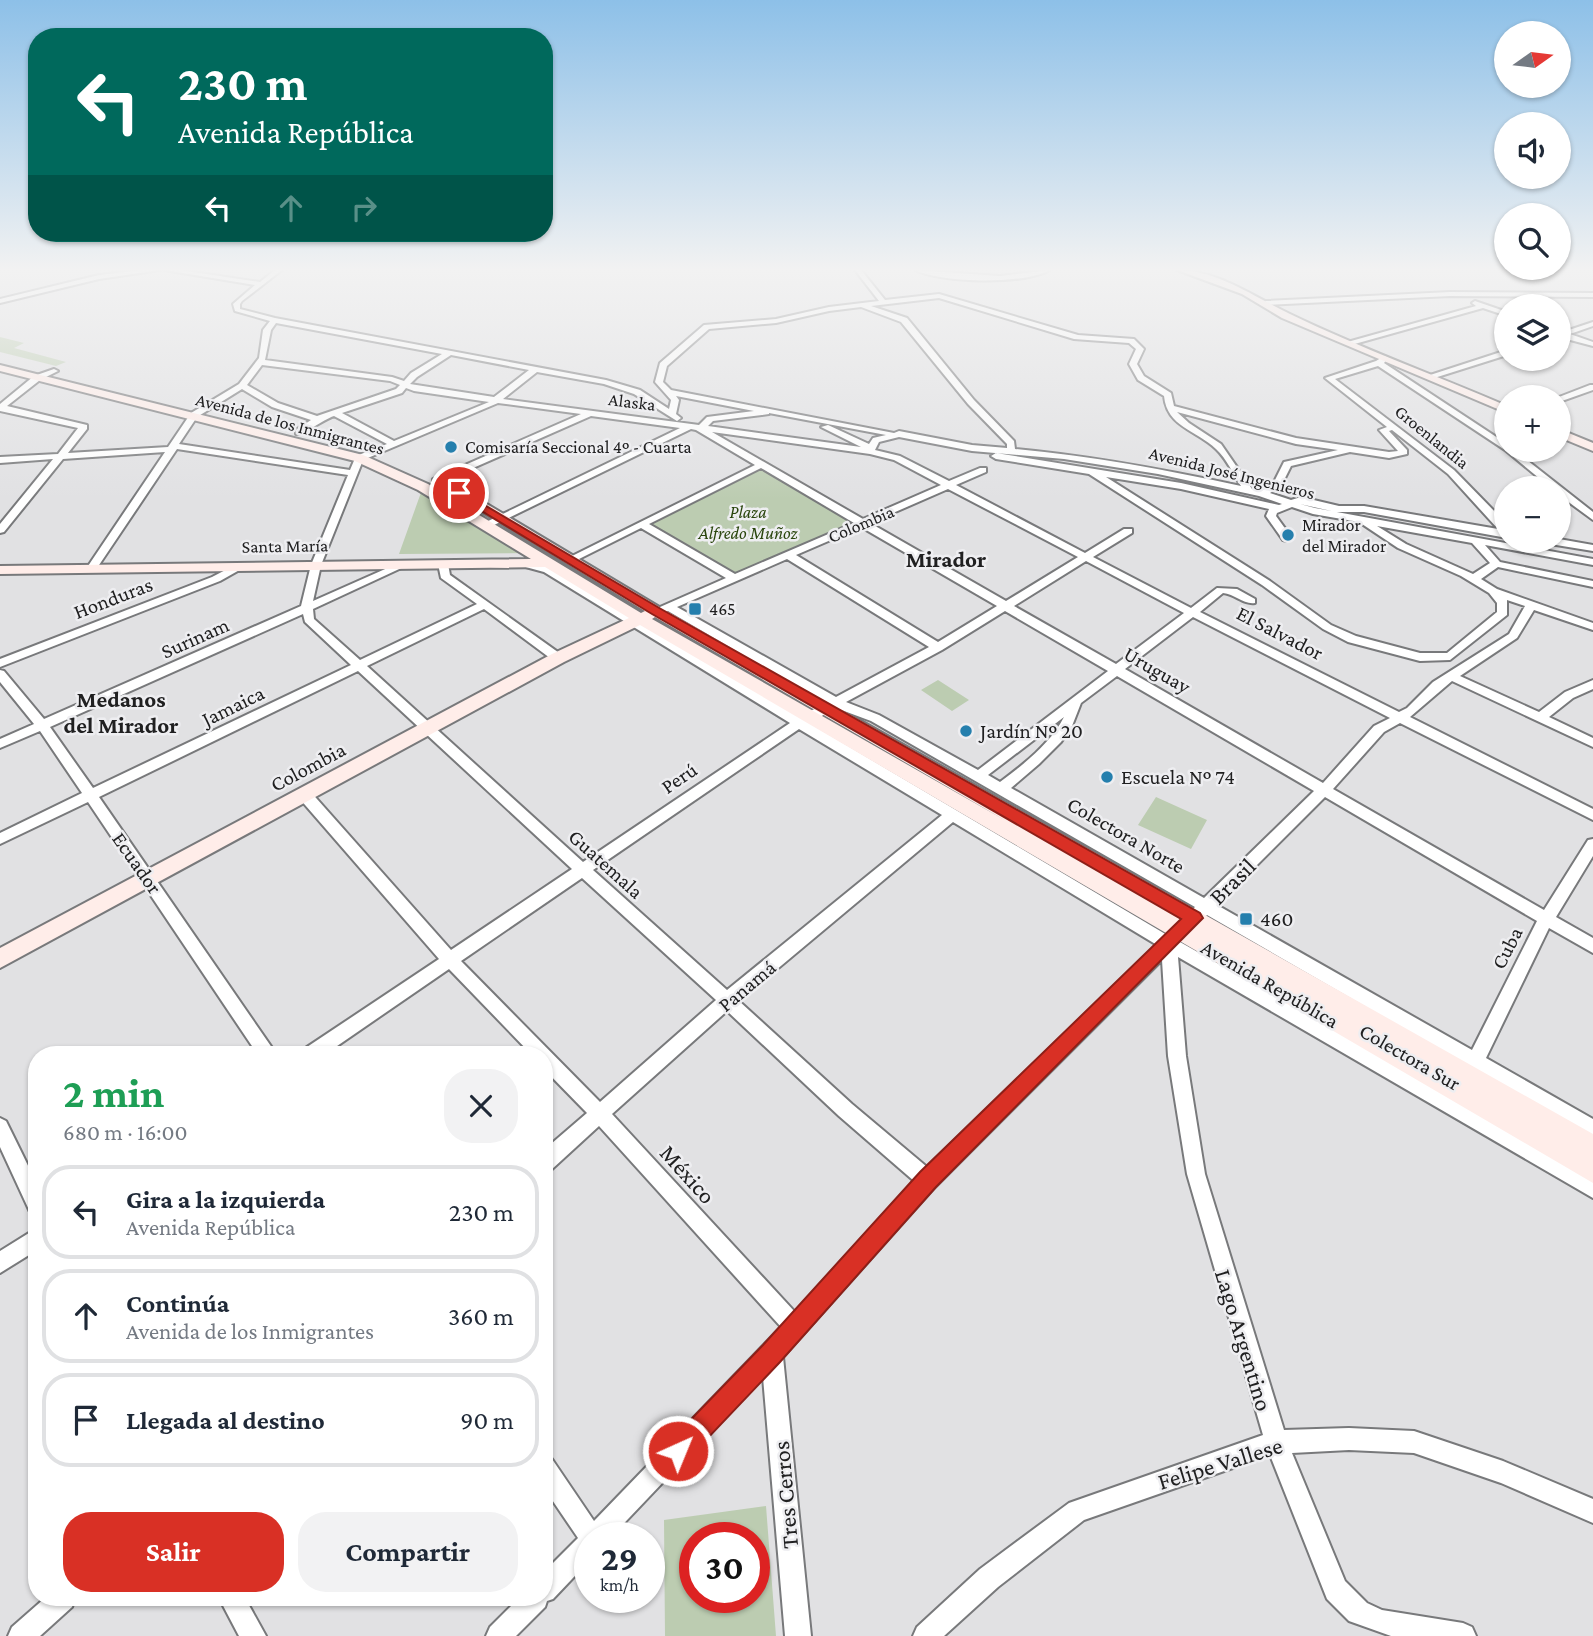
<!DOCTYPE html>
<html lang="es">
<head>
<meta charset="utf-8">
<style>
  :root { --surface:#fff; --page:#f2f2f3; --text:#1f2937; --muted:#747a83; --line:#e0e1e3; --accent:#d93025 }
  body { margin:0; font-family:"Crimson Pro",serif; background:var(--page); color:var(--text); height:100vh; display:flex; flex-direction:column; font-size:26px; white-space:nowrap }
  * { box-sizing:border-box; margin:0 }
  p { font-size:23px; color:var(--muted) }
  .icon { flex:none; width:38px; height:38px; fill:none; stroke:currentColor; stroke-width:2; stroke-linecap:round; stroke-linejoin:round }
  .map { position:relative; flex:1; overflow:hidden }
  .drawer { position:absolute; left:28px; top:1046px; width:525px; height:560px; display:flex; flex-direction:column; background:var(--surface); border-radius:28px; box-shadow:0 2px 5px #0004 }
  .drawer>* { flex:none }
  .guide { position:absolute; left:28px; top:28px; width:525px; height:214px; border-radius:28px; box-shadow:0 2px 5px #0004; background:#00695c; color:#fff; overflow:hidden }
  .needle { width:46px; rotate:76deg }
  .buttons { position:absolute; left:1494px; top:21px; display:grid; gap:14px }
  .buttons a { display:grid; place-items:center; width:77px; height:77px; border-radius:50%; background:var(--surface); box-shadow:0 2px 5px #0004; font-size:35px }
  .speed { position:absolute; left:574px; top:1522px; display:flex; gap:14px; font-size:35px; font-weight:700; text-align:center }
  .speed>* { display:grid; place-content:center; width:91px; height:91px; border-radius:50%; background:var(--surface); box-shadow:0 2px 5px #0004; line-height:1 }
  .speed small { font-size:18px; font-weight:400 }
  .speed .limit { border:10px solid #d22; background:#fff; color:#111 }
  .pin { position:absolute; display:grid; place-items:center; width:60px; height:60px; color:#fff; margin:-30px; border:4px solid #fff; border-radius:50%; box-shadow:0 2px 7px #0007 }
  .me { position:absolute; width:77px; margin:-38px; rotate:44deg; stroke-linejoin:round; filter:drop-shadow(0 0 5px #0008) }
  .turn { display:flex; align-items:center; gap:24px; height:147px; padding:0 35px; font-size:32px }
  .turn .icon { width:91px; height:91px; stroke-width:2.5 }
  .turn b { display:block; font-size:49px; line-height:60px }
  .lanes { display:flex; align-items:center; height:66px; padding:0 35px; background:#0003; justify-content:center; gap:35px; direction:ltr }
  .lanes .off { opacity:.35 }
  .round { display:grid; place-items:center; flex:none; width:74px; height:74px; border-radius:28px; background:var(--page) }
  .headline { display:flex; align-items:center; justify-content:space-between; height:119px; padding:0 35px }
  h1 { font-size:42px; font-weight:700; line-height:52px; color:#1e9e55 }
  .action { display:flex; gap:14px; margin-top:auto; padding:14px 35px }
  .action a { flex:1; height:80px; border-radius:28px; background:var(--accent); color:#fff; font-size:28px; font-weight:700; line-height:80px; text-align:center }
  .action a+a { background:var(--page); color:var(--text) }
  ul { padding:0; list-style:none }
  li { display:flex; align-items:center; gap:21px; height:94px; margin:0 14px 10px; padding:0 21px; border:4px solid var(--line); border-radius:28px }
  li div { flex:1 }
  li b { display:block; font-size:26px }
  li em { font-style:normal }
  .map>svg:first-child { display:block }
</style>
</head>
<body>
<div class="map">
<svg width="1593" height="1636" viewBox="0 0 1593 1636">
  <rect width="100%" height="100%" fill="#e1e1e3"/>
  <path fill="#bcccb1" fill-rule="evenodd" d="M0 337 24 343 14 348 66 362 56 366 0 352Z
    M763 464 863 523 735 579 643 525Z
    M423 487 534 553 399 554Z
    M938 680 969 700 952 711 921 690Z
    M1156 797 1207 820 1191 849 1138 825Z
    M766 1506 776 1636H665L664 1520ZM754 1538V1598H695V1538Z"/>
  <g fill="none" stroke-linecap="round" stroke-linejoin="round">
    <g stroke="#78797b" stroke-width="4">
      <path id="street" d="M141 270H160L99 279 0 303V299L99 275Z
        M164 270H180L260 282 275 270H282L242 301 240 304V309L275 318 606 380 640 390 669 409 671 400 655 382 660 363 704 325 776 319 829 307 879 301 855 270H861L885 300 939 294 1078 335 1134 339 1144 349 1137 364 1144 376 1171 393 1174 406 1296 438 1389 452 1398 451 1379 430 1387 427 1325 378 1376 361 1384 356 1388 358 1384 363 1507 444V450H1514L1593 512V520L1559 495V488H1551L1505 450 1378 366 1335 379 1454 470 1500 517 1507 527V538L1364 512H1336L1300 504 1315 508 1593 559V565L1485 545 1500 562 1593 581V587L1498 567 1481 579 1497 589 1593 623V630L1534 610 1517 638 1460 676 1539 712 1565 692 1593 680V689L1573 698 1549 717 1593 738V747L1452 681 1410 717 1593 809V820L1400 723 1384 732 1333 789 1544 910 1588 840 1593 839V856L1556 917 1593 938V953L1549 928 1486 1058 1593 1119V1138L1479 1073 1472 1076 1466 1074 1463 1068 1465 1064 1207 915 1180 942 1593 1177V1198L1178 957 1186 1056 1205 1174 1284 1430 1349 1428 1414 1431 1503 1461 1593 1499V1523L1501 1483 1414 1453 1349 1450 1292 1453 1345 1581 1367 1603 1382 1610 1463 1623 1472 1627 1476 1636H1391L1349 1621 1327 1599 1270 1455 1084 1520 998 1587 944 1636H913L917 1627 980 1569 1069 1503 1263 1435 1187 1174 1168 1056 1162 960 935 1187 783 1357 811 1636H785L763 1377 610 1538H590V1560L553 1599 547 1601 545 1607 516 1636H486L490 1627 519 1598H544V1572L578 1538 544 1488V1456L552 1459 594 1521 781 1327 599 1126 551 1170 544 1172V1150L587 1113 544 1069V1055H532L449 969 324 1055H301L304 1049 439 959 299 798 297 794 299 790H309L451 950 572 869 358 671 99 797 277 1055H258L88 802 0 844V833L82 793 40 731 0 748V739L34 724 0 682V670L4 671 44 719 301 606 311 565 348 475 177 449 95 571 91 572 86 569 165 452 63 459 4 532 0 533V524L53 459 0 463V457L58 454 78 428 0 411V404L34 376 54 369 58 371 40 380 7 406 87 425V429L68 453 168 447 191 413 239 384 259 358 263 330 270 321 235 311 233 304 255 285ZM939 298 1074 339 1129 343 1136 349 1129 364 1138 380 1164 396C1167 427 1196 430 1216 449 1227 459 1233 474 1241 486 1166 470 1092 456 1015 449L1014 441 974 400 907 318 871 306ZM861 307 901 322 968 404 1007 444V448L972 445 899 431 894 433 671 390 663 382 667 366 709 329 776 323 829 311ZM276 323 442 354 411 373 404 381 392 377 265 360 271 330ZM451 355 529 370 494 397 410 384 417 377ZM262 365 390 381 400 385 396 389 317 416 278 403 247 385ZM537 372 604 384 634 394 677 421 681 418 676 414 679 400 676 396 754 411 707 417 699 425 503 399ZM406 388 414 391 489 402 394 441 342 413 402 393ZM242 389 272 407 311 420 296 430V434C306 434 322 420 334 416L387 444 356 456 350 470 179 444 197 417ZM498 403 581 414 433 479V483H439L591 416 680 428 484 523V527L488 528 691 429 696 430 755 465 566 559 571 562 575 561 641 528 726 578 660 607V611H668L826 703 799 717 552 568 522 562V566L544 572 790 723 583 862 367 666 484 609 554 661H562V655L450 575 448 564 443 561 438 564 441 578 477 604 360 660 314 619 313 609 410 564 409 562H401L313 601 321 565 363 460ZM1177 412 1296 444 1338 450 1284 462 1274 482 1261 491 1252 489 1221 444 1189 423ZM769 414V413L886 435 873 438 869 444 828 425 821 427 861 447 708 426 713 421ZM1392 430 1448 474 1498 529 1364 506H1339L1301 497 1291 500 1270 493 1281 486 1291 466 1350 452 1389 458 1407 454V450L1389 431ZM712 432 870 454 894 460 941 485 863 519ZM899 437 972 451 1064 459 1158 474 1259 496 1282 504 1279 505 1181 483 996 453 991 456 996 459 1089 474 1262 585 1323 629 1348 642 1420 661 1450 660 1507 615V600L1525 606 1509 634 1433 682 1407 708 1399 712 1200 612 1223 593C1235 594 1244 605 1255 603V599L1237 589 1217 588 1191 608 1093 557 1132 533V529H1124L1085 553 956 485 986 472V468H980L949 481 900 456 875 450 879 442ZM761 468 854 523 735 574 649 524ZM1106 477 1181 489 1269 509 1266 516 1283 540 1287 541 1292 538 1276 516 1277 513 1292 507 1313 514 1359 522 1398 548 1461 576 1489 593 1497 603V612L1447 653H1420L1356 636 1331 625 1270 581ZM948 489 1078 557 1006 601 870 523ZM1377 526 1472 543 1490 563 1473 574 1406 544ZM861 527 997 606 938 642 796 555ZM787 559 929 647 836 697 677 607ZM1086 561 1184 613 1116 664 1014 606ZM1005 611 1108 671 978 770 879 715 846 702 942 650ZM303 614 305 622 351 665 93 788 50 727ZM1193 617 1390 718 1374 726 1323 783 1125 669ZM1117 676 1314 791 1204 898 1011 788 1039 764 1061 742 1072 726 1081 703ZM836 708 871 721 1195 907 1167 935 809 723ZM1064 717C1050 744 1024 764 1000 782L988 775ZM799 729 942 815 727 990 593 870ZM1325 797 1537 921 1472 1050 1217 905ZM953 822 1157 945 927 1167 852 1104 739 1001ZM582 878 716 1000 600 1102 461 961ZM727 1011 839 1116 914 1181 795 1312 612 1114Z
        M915 270 1000 276 1050 270C1023 285 942 283 915 270Z
        M1450 292 1593 293V297L1450 296 1266 305 1263 303 1266 301Z
        M1475 301 1507 312V316L1483 308 1351 345 1344 343 1476 306 1472 303Z
        M1593 322V326L1570 334 1593 342V346L1559 337V331L1563 332Z
        M1507 350V355L1431 379 1424 377Z
        M1590 385H1593V390L1559 402V397Z
        M1559 539 1593 545V551L1550 544 1545 541Z
        M239 563 244 566 243 568 220 581 0 667V659L212 577Z
        M0 1118 6 1121 37 1184V1215L30 1212 0 1147Z
        M37 1228V1250L0 1273V1251Z
        M45 1598H75L72 1607 40 1636H8L12 1627Z
        M219 1598H245L266 1636H239Z"/>
    </g>
    <g stroke="#78797b" stroke-width="4">
      <path id="secondary" d="M1177 270C1218 270 1254 297 1290 314 1360 348 1435 375 1507 406V413L1282 318 1242 294Z
        M0 365 363 455 428 484 641 613 645 611 443 488 455 485 661 608 1593 1134V1183L640 625 564 662 0 968V948L552 654 629 618 545 567 0 574V566L531 559 418 490 355 461 0 371ZM655 617 1008 822 652 619Z
        M1559 429 1593 443V451L1559 437Z"/>
    </g>
    <use href="#street" fill="#fff" fill-rule="evenodd"/>
    <use href="#secondary" fill="#ffede9" fill-rule="evenodd"/>
  </g>
  <linearGradient id="sky" x2="0" y2="1"><stop stop-color="#8dc0e8"/><stop offset="0.54" stop-color="#f2f2f2"/><stop offset="1" stop-color="#f2f2f2" stop-opacity="0"/></linearGradient>
  <rect width="1593" height="499" fill="url(#sky)"/>
  <path fill="#d93025" stroke="#8d1f18" stroke-width="2" d="M459 490 661 609 1200 913 1203 918 936 1187 780 1362 687 1460 678 1464 669 1460 665 1451 669 1442 763 1345 920 1172 1181 919 652 614 455 495 453 493Z"/>
  <g fill="#257fad" stroke="#eeeef1" stroke-width="2.5">
    <circle cx="451" cy="447" r="7"/>
    <circle cx="1288" cy="535" r="7"/>
    <rect x="688" y="602" width="14" height="14" rx="3.5"/>
    <circle cx="966" cy="731" r="7"/>
    <circle cx="1107" cy="777" r="7"/>
    <rect x="1239" y="912" width="14" height="14" rx="3.5"/>
  </g>
  <g text-anchor="middle" dominant-baseline="central" stroke-width="5" stroke-linejoin="round" paint-order="stroke">
    <g font-size="18" fill="#202021" stroke="#eeeef1">
      <text transform="translate(632 402) rotate(7)">Alaska</text>
      <text transform="translate(290 424) rotate(15)">Avenida de los Inmigrantes</text>
      <text transform="translate(1432 437) rotate(39)">Groenlandia</text>
      <text transform="translate(1232 473) rotate(14)">Avenida José Ingenieros</text>
      <text transform="translate(861 524) rotate(-23)">Colombia</text>
      <text transform="translate(285 546) rotate(-1)">Santa María</text>
    </g>
    <g font-size="18" fill="#202021" stroke="#eeeef1" text-anchor="start">
      <text x="465" y="447">Comisaría Seccional 4º - Cuarta</text>
      <text x="1302" y="525">Mirador<tspan x="1302" dy="21">del Mirador</tspan></text>
      <text x="709" y="609">465</text>
    </g>
    <g font-size="18" font-style="italic" fill="#29450c" stroke="#eeeef1">
      <text x="748" y="512">Plaza<tspan x="748" dy="21">Alfredo Muñoz</tspan></text>
    </g>
    <g font-size="21" fill="#202021" stroke="#eeeef1">
      <text transform="translate(113 598) rotate(-21)">Honduras</text>
      <text transform="translate(1280 633) rotate(27)">El Salvador</text>
      <text transform="translate(195 638) rotate(-24)">Surinam</text>
      <text transform="translate(1157 670) rotate(30)">Uruguay</text>
      <text transform="translate(233 706) rotate(-26)">Jamaica</text>
      <text transform="translate(308 767) rotate(-28)">Colombia</text>
      <text transform="translate(679 778) rotate(-34)">Perú</text>
      <text transform="translate(1126 835) rotate(30)">Colectora Norte</text>
      <text transform="translate(137 863) rotate(55)">Ecuador</text>
      <text transform="translate(606 864) rotate(42)">Guatemala</text>
      <text transform="translate(1507 948) rotate(-63)">Cuba</text>
      <text transform="translate(1270 984) rotate(30)">Avenida República</text>
      <text transform="translate(747 986) rotate(-40)">Panamá</text>
      <text transform="translate(1410 1057) rotate(30)">Colectora Sur</text>
    </g>
    <g font-size="21" fill="#202021" stroke="#eeeef1" text-anchor="start">
      <text x="980" y="731">Jardín Nº 20</text>
      <text x="1121" y="777">Escuela Nº 74</text>
      <text x="1260" y="919">460</text>
    </g>
    <g font-size="23" font-weight="bold" fill="#202021" stroke="#eeeef1">
      <text x="946" y="559">Mirador</text>
    </g>
    <g font-size="23" font-weight="bold" fill="#202021" stroke="#eeeef1">
      <text x="121" y="699">Medanos<tspan x="121" dy="26">del Mirador</tspan></text>
    </g>
    <g font-size="24" fill="#202021" stroke="#eeeef1">
      <text transform="translate(1232 881) rotate(-45)">Brasil</text>
      <text transform="translate(688 1174) rotate(48)">México</text>
      <text transform="translate(1244 1340) rotate(73)">Lago Argentino</text>
      <text transform="translate(1220 1463) rotate(-17)">Felipe Vallese</text>
      <text transform="translate(785 1495) rotate(-95)">Tres Cerros</text>
    </g>
  </g>
</svg>
<div class="buttons">
<a><svg class="needle" viewBox="-14 -14 28 28"><path d="M0-13l5 13h-10z" fill="#e53935"/><path d="M0 13l5-13h-10z" fill="#747a83"/></svg></a>
<a><svg class="icon" aria-label="sound" viewBox="0 0 24 24"><path d="M4 9h4l5-4v14l-5-4H4zM17 9q2 3 0 6"/></svg></a>
<a><svg class="icon" aria-label="search" viewBox="0 0 24 24"><circle cx="10" cy="10" r="6"/><path d="M15 15l6 6"/></svg></a>
<a><svg class="icon" aria-label="layers" viewBox="0 0 24 24"><path d="M12 4l9 5-9 5-9-5zM3 14l9 5 9-5"/></svg></a>
<a>+</a>
<a>−</a>
</div>
<div class="speed"><div>29<small>km/h</small></div><div class="limit">30</div></div>
<div class="pin" style="left:459px;top:493px;background:#d93025"><svg class="icon" aria-label="arrive" viewBox="0 0 24 24"><path d="M6 21V4h12l-3 4 3 4H6"/></svg></div>
<svg class="me" style="left:678px;top:1451px" viewBox="-20 -20 40 40"><circle r="17" fill="#d93025" stroke="#fff" stroke-width="3"/><path d="M0-11L8 9 0 5-8 9z" fill="#fff"/></svg>
<div class="guide">
<div class="turn"><svg class="icon" aria-label="left" viewBox="0 0 24 24"><path d="M17 20v-9H6M10 6l-5 5 5 5"/></svg><div><b>230 m</b>Avenida República</div></div>
<div class="lanes"><svg class="icon" aria-label="left" viewBox="0 0 24 24"><path d="M17 20v-9H6M10 6l-5 5 5 5"/></svg><svg class="icon off" aria-label="ahead" viewBox="0 0 24 24"><path d="M12 20V5M6 11l6-6 6 6"/></svg><svg class="icon off" aria-label="right" viewBox="0 0 24 24"><path d="M7 20v-9h11M14 6l5 5-5 5"/></svg></div>
</div>
<section class="drawer">
<div class="headline"><div><h1>2 min</h1><p>680 m · 16:00</p></div><a class="round"><svg class="icon" aria-label="close" viewBox="0 0 24 24"><path d="M6 6l12 12M18 6L6 18"/></svg></a></div>
<ul>
<li><svg class="icon" aria-label="left" viewBox="0 0 24 24"><path d="M17 20v-9H6M10 6l-5 5 5 5"/></svg><div><b>Gira a la izquierda</b><p>Avenida República</p></div><em>230 m</em></li>
<li><svg class="icon" aria-label="ahead" viewBox="0 0 24 24"><path d="M12 20V5M6 11l6-6 6 6"/></svg><div><b>Continúa</b><p>Avenida de los Inmigrantes</p></div><em>360 m</em></li>
<li><svg class="icon" aria-label="arrive" viewBox="0 0 24 24"><path d="M6 21V4h12l-3 4 3 4H6"/></svg><div><b>Llegada al destino</b></div><em>90 m</em></li>
</ul>
<div class="action"><a>Salir</a><a>Compartir</a></div>
</section>
</div>
</body>
</html>
